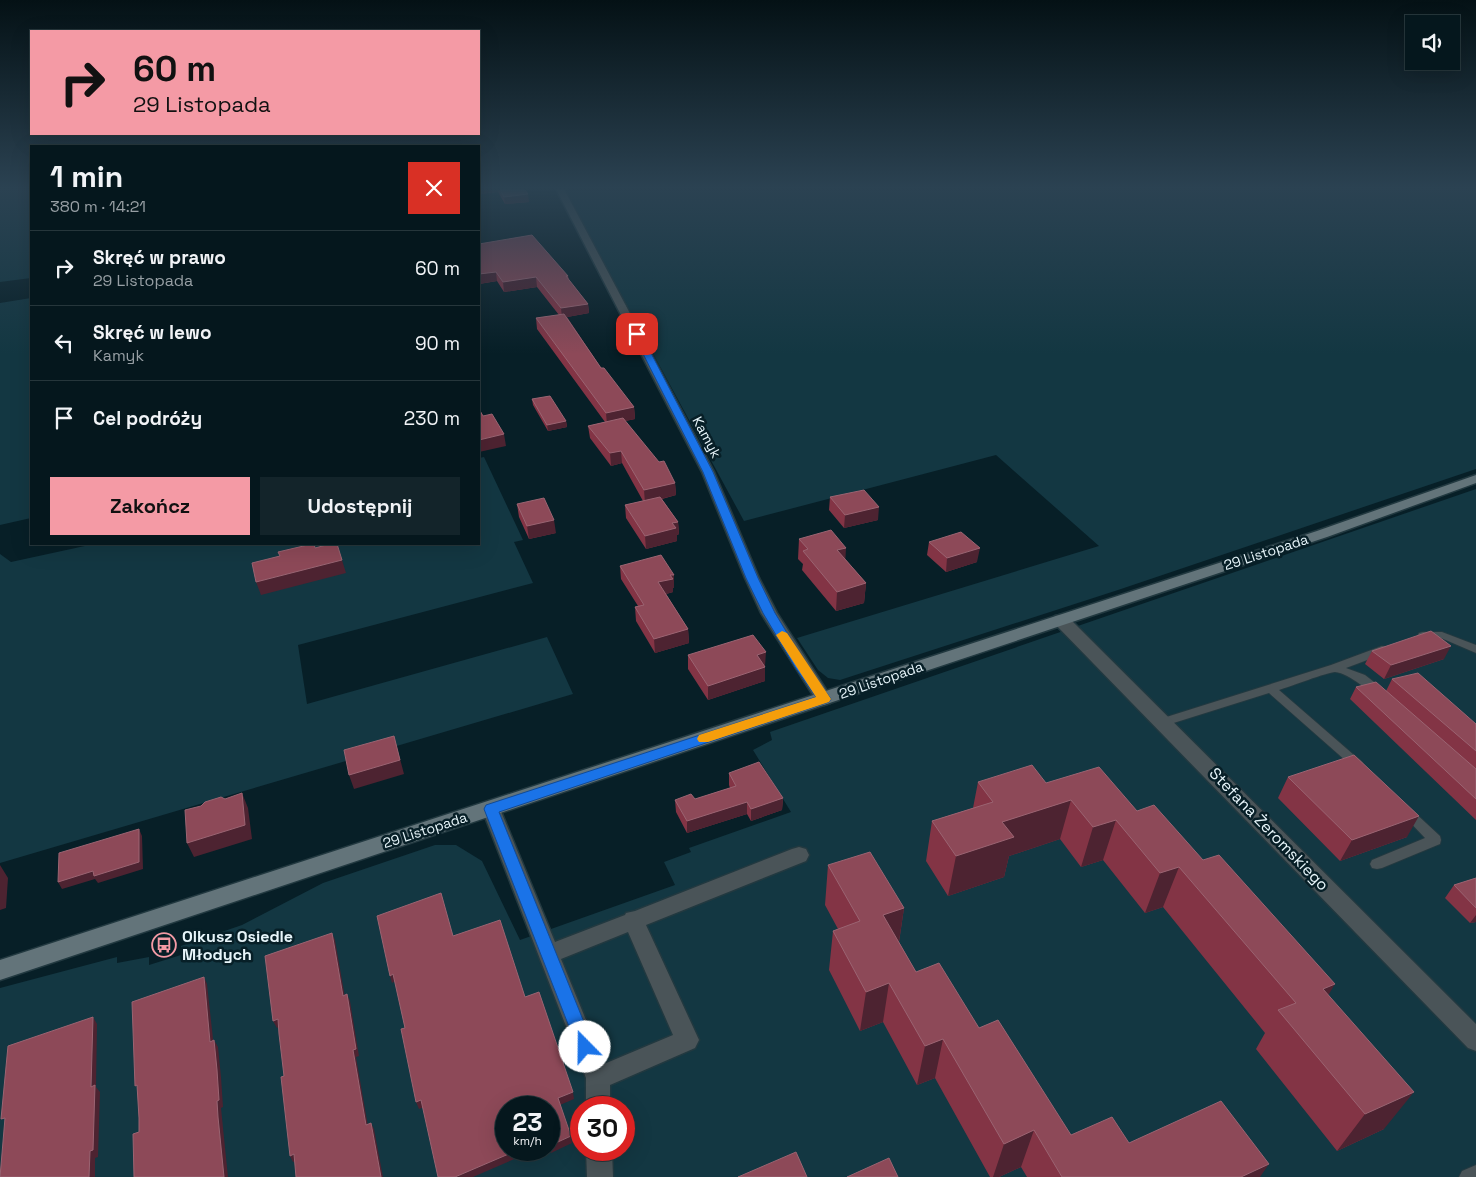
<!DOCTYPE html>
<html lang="pl">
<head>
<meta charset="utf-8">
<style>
  :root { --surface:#05171d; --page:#13242a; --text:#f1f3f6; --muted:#979fa4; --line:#26363b; --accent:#f49aa5 }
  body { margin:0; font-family:"Space Grotesk",sans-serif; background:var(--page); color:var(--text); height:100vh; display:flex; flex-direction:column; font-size:19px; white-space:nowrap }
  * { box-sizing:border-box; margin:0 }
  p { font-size:16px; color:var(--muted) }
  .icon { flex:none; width:28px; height:28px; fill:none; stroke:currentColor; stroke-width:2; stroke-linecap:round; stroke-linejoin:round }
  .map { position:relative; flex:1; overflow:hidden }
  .drawer { position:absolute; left:30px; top:145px; width:450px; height:400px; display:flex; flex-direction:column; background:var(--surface); border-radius:0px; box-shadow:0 5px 20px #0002,0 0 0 1px var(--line) }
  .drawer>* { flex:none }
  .top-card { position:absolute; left:30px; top:30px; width:450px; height:105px; border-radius:0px; box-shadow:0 5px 20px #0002,0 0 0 1px var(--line); background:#f49aa5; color:#111; overflow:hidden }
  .controls { position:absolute; left:1405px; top:15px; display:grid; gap:10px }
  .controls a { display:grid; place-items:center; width:55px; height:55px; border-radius:0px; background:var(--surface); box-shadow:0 5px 20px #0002,0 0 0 1px var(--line); font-size:25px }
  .speed { position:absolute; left:495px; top:1096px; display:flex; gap:10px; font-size:25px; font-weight:700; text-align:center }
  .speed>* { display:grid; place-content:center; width:65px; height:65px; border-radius:50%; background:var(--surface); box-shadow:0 5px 20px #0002,0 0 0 1px var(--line); line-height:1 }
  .speed small { font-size:12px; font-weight:400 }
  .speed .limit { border:8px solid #d22; background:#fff; color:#111 }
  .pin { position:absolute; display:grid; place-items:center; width:42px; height:42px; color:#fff; margin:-21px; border-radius:10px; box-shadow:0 2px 8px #0006 }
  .me { position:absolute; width:55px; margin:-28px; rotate:338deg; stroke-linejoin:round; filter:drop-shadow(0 0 4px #0008) }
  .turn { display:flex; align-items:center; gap:18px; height:105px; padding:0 20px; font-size:22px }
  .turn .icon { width:65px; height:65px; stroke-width:2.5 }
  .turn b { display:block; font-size:35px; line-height:42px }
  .round { display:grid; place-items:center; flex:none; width:52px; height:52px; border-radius:0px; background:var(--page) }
  .head { display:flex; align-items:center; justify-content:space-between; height:85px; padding:0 20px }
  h1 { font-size:30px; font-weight:800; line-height:38px }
  .action { display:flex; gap:10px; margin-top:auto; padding:10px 20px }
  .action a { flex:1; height:58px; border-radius:0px; background:var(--accent); color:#111; font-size:20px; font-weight:800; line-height:58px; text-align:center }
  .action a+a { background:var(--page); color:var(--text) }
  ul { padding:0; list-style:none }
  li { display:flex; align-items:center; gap:15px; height:75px; padding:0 20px; border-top:1px solid var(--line) }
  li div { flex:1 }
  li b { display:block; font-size:19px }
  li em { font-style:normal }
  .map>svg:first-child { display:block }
</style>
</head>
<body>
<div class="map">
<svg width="1476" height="1177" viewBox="0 0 1476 1177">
  <rect width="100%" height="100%" fill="#071f27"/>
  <path fill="#133742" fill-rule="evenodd" d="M31 189V278L0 282V189Z
    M1476 189V469L1118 590 840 680 828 678 818 670 797 638 1099 546 996 455 744 521 564 190Z
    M31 298V518L0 525V303Z
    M484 457 523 540 514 542 533 583 298 645 307 704 547 637 573 694 0 863V554L11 562 94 544H479V458Z
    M1476 489V1177H0V988L117 957V963L149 957V965L181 955V946L242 925 323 883 435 845H456L482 861 520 940 675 885 664 862 691 852 689 848 791 812 753 750 772 740 770 732ZM506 1108H549V1150H506ZM581 1108H624V1150H581Z"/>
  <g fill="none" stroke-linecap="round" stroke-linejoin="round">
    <g stroke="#223940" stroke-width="2">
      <path id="lane" d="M1423 632H1442L1476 645V653L1441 638 1419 637 1418 635 1419 633Z
        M1382 646 1386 647 1387 650 1386 653 1346 668 1365 675 1383 689 1385 692 1383 695C1373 698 1351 673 1335 672 1328 672 1289 687 1279 690L1362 762 1364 765 1362 768 1358 770 1354 768 1269 693 1164 726 1160 725 1158 722 1160 719 1331 665Z
        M1408 808 1412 810 1440 836 1441 840 1440 844 1382 868 1377 869 1372 868 1370 864 1372 860 1425 838 1404 816 1402 813 1404 810Z
        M1476 1165V1177H1459L1462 1171Z"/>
    </g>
    <g stroke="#223940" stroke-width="3">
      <path id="street" d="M556 189H564L714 472 759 578 777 613 832 699 830 703 824 705 818 703 761 613 745 578 702 472Z
        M1061 615 1067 616 1476 1024V1051L1468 1048 1055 624 1053 620 1055 616Z
        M491 802 498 804 500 809 555 942 625 915 626 913 635 911 792 849 799 847 806 849 809 855 806 861 646 925 699 1040 695 1048 610 1085V1108H586V1078L482 809 484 804ZM628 932 673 1035 604 1064 561 959Z
        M586 1150H612L613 1177H587Z"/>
    </g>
    <g stroke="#223940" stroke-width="3">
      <path id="secondary" d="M1476 475V483L1327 537 0 980V960L1317 531Z"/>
    </g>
    <use href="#lane" fill="#4a5458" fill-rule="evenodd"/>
    <use href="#street" fill="#4a5458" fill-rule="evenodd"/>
    <use href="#secondary" fill="#63747a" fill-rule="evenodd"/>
  </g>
  <path fill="#833445" d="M479 190H525L529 202 505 204 498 192 479 194Z
    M479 244 568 276 569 280 588 304 589 313 567 317 601 368 634 407 635 419 625 421 675 483 676 495 662 499 678 522 679 534 677 535V541L646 549 626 518 625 505 643 501 622 463 611 466 590 438 588 426 605 422 537 329 536 318 559 315 537 287 504 292 497 281 479 284Z
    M532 399 566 421 567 427 548 431 533 405Z
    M830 497 878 520 844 528 829 510Z
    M517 504 556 533 529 539 519 517Z
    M799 539 846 560 866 583 864 603 836 611 802 570 803 564 798 559Z
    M929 542 977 562 946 572 927 555Z
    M620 566 674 575V588H673V592L666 594 688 629 689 643 655 653 636 621 635 607 638 606 621 579Z
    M1372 651 1444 659 1384 679 1365 664Z
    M688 655 765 666V681L708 700 688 669Z
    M1392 679 1476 724V820L1350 699 1356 687 1386 691Z
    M729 773 783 798 782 810 751 821 747 814 687 833 676 812 675 800 695 799 730 788 729 785Z
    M1288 777 1407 837 1340 861 1278 798Z
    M978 782 1046 783 1137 811 1203 860 1328 995 1384 1129 1337 1151 1256 1049 1265 1033 1163 907 1145 913 1103 860 1081 867 1060 839 1009 856 1004 877 948 896 926 861 932 821 973 808Z
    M828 865 904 908 899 942 916 972 979 1028 1071 1135 1129 1143 1260 1177H1027L1021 1167 999 1177H990L935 1078 917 1085 883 1022 860 1031 829 970 833 931 838 929 825 905Z
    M1476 878V922L1470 923 1445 898 1454 885Z"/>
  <path fill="#4d2331" d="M479 190H498V192L479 194Z
    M528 194 529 202 505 204 504 197Z
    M496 272 497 281 479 284V274Z
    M536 277 537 287 504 292 503 282Z
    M588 304 589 313 562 318 561 308Z
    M634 407 635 419 607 425 606 413Z
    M566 421 567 427 548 431 547 425Z
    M504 434 506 446 479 452V440Z
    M621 451 622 463 611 466 610 453Z
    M675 483 676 495 645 503 644 490Z
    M879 507 878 520 844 528 845 515Z
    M554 520 556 533 529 539 527 526Z
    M678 522 679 534 677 535V541L646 549 645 536 672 523Z
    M846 548 845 567 837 550Z
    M980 548 977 562 946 572 947 558Z
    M342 560 346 573 261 595 256 582Z
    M670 575H674V588H673V592L659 596 658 582Z
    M866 583 864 603 836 611 837 592Z
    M688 629 689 643 655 653 654 639Z
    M1451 646 1444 659 1384 679 1391 665Z
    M766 652 765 666 757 669V655Z
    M765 667V681L708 700V686Z
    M394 736 404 774 354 789 349 775Z
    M242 793 248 808 252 839 194 857 187 843Z
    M783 798 782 810 751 821V809Z
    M1071 800 1060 839 1009 856 1004 877 948 896 956 856 1002 822Z
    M747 802V814L687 833V821Z
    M1419 816 1407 837 1340 861 1352 840Z
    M1116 820 1103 860 1081 867 1093 827Z
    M139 829 142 836 143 869 98 883 95 879 62 889 58 882Z
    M0 865 8 878 6 908 0 910Z
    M1179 867 1163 907 1145 913 1160 873Z
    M904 908 898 948 883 915Z
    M1476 915V922L1470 923Z
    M332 933 335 940 346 1003 343 996Z
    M393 974 395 981 392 983 390 976Z
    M204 977 207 984 214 1048 210 1042Z
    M889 983 883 1022 860 1031 866 992Z
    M1335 984 1311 1024 1323 989Z
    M347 994 350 1001 359 1056 356 1057 369 1132 366 1125 353 1050Z
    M93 1017 97 1024 96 1087 100 1092 98 1157 95 1158V1177H89Z
    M278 1019 281 1026 277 1028 273 1021Z
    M943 1039 935 1078 917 1085 925 1046Z
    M214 1040 218 1047 221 1077 223 1107 221 1108 228 1177H224L218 1117Z
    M573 1092 574 1099 560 1105 558 1098Z
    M1414 1092 1384 1129 1337 1151 1365 1114Z
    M421 1100 424 1107 419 1109 416 1102Z
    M371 1123 374 1129 383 1177H381Z
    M1034 1130 1021 1167 999 1177H993L1004 1144Z
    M571 1136 572 1143 551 1153 549 1146Z
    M518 1150H535L473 1177H455Z
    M294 1154 297 1161 293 1162 290 1156Z
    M1269 1164 1260 1177H1241Z"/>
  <path fill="#8d4958" stroke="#9b6472" d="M500 190H525L528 194 504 197Z
    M532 235 568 276H566L588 304 561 308 536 277 503 282 496 272 479 274V244Z
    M564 314 601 368H604L634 407 606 413 536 318Z
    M550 396 566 421 547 425 532 399Z
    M479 409 483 416 492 414 504 434 479 440Z
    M623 418 659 462 664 461 675 483 644 490 621 451 610 453 588 426Z
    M864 490 879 507 845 515 830 497Z
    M660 497 678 522 672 523 676 528 645 536 625 505Z
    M544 498 554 520 527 526 517 504Z
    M831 530 846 548 837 550 866 583 837 592 803 551 808 549 799 539Z
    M961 532 980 548 947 558 929 542Z
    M312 544H314L315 548 330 544H337L342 560 256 582 252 563 280 556 278 552Z
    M661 555 674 575H670L673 579 658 582 688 629 654 639 635 607 644 605 620 566Z
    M1431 631 1451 646 1391 665 1372 651Z
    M753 635 766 652 757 655 765 667 708 686 688 655Z
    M1418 673 1476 724V751L1392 679Z
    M1376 682 1476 769V799L1356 687Z
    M394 736 400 760 349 775 344 750Z
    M1354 755 1419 816 1352 840 1288 777Z
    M759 762 783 798 751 809 747 802 687 821 675 800 691 794 695 799 736 786 729 773Z
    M1032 765 1046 783 1099 767 1137 811 1154 805 1203 860 1219 855 1335 984 1323 989 1414 1092 1365 1114 1278 1010 1296 1003 1179 867 1160 873 1116 820 1093 827 1071 800 1002 822 1014 837 956 856 932 821 993 802 978 782Z
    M242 793 245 825 187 843 185 810 201 806 205 802 221 797 225 799Z
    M139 829V862L94 876 93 871 58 882 59 853Z
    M870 852 904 908 883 915 916 972 939 963 979 1028 998 1020 1071 1135 1112 1117 1129 1143 1221 1101 1269 1164 1241 1177H1062L1034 1130 1004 1144 943 1039 925 1046 889 983 866 992 833 931 860 921 828 865Z
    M1476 878V908L1454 885Z
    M441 893 453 936 500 920 525 997 539 992 573 1092 558 1098 571 1136 549 1146V1108H506V1150H518L455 1177H438L421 1100 416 1102 401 1029 405 1028 393 974 390 976 377 916Z
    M332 933 343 996 347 994 356 1049 353 1050 366 1125 371 1123 381 1177H296L294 1154 290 1156 281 1077 284 1076 279 1034 278 1019 273 1021 265 956Z
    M204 977 210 1042 214 1040 217 1070 219 1100 217 1101 218 1117 224 1177H134L133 1134 139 1132V1118L137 1085 135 1086 132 1002Z
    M93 1017 91 1087 95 1085 93 1150 90 1151 89 1177H0L5 1118 1 1119 8 1046Z
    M796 1152 807 1177H738Z
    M889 1158 898 1177H847Z"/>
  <linearGradient id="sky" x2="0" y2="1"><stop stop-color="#041115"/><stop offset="0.53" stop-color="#2b4252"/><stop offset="1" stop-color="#2b4252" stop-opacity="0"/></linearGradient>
  <rect width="1476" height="354" fill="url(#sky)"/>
  <path fill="#1a73e8" stroke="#114b97" d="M637 332 641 334 713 472 758 578 775 613 804 661 831 699 829 702 499 812 594 1047 592 1053 585 1056 579 1053 577 1047 484 809 486 805 816 697 795 667 763 613 746 578 703 472 633 334Z"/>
  <path fill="#f59e0b" d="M782 631 787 633 831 699 829 702 708 742H699L697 739 699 735 816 697 776 635Z"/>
  <defs>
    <g id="bus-ring" transform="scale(1.25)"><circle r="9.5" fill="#071f27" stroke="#f49aa5" stroke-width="1.5"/><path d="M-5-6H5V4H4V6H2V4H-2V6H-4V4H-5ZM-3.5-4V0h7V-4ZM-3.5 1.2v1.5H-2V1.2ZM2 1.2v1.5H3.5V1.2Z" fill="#f49aa5"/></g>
  </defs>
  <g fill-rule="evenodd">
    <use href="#bus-ring" x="164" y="945"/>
  </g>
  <g text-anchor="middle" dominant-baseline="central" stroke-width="5" stroke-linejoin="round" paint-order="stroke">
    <g font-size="14" fill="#e7f5fa" stroke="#071f27">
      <text transform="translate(707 437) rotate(62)">Kamyk</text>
      <text transform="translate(1266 552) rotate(-18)">29 Listopada</text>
      <text transform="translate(881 680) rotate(-19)">29 Listopada</text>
      <text transform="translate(425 830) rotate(-18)">29 Listopada</text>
    </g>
    <g font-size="16" fill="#e7f5fa" stroke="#071f27">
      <text transform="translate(1269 829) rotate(46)">Stefana Żeromskiego</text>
    </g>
    <g font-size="16" font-weight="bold" fill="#e7f5fa" stroke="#071f27" text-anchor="start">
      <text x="182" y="936">Olkusz Osiedle<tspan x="182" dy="18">Młodych</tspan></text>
    </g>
  </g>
</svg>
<div class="controls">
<a><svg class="icon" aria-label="sound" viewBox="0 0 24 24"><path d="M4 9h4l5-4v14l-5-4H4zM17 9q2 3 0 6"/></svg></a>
</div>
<div class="speed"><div>23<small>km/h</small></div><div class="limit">30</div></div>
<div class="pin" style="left:637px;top:334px;background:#d93025"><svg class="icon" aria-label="arrive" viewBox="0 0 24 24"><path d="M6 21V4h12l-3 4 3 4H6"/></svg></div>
<svg class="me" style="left:585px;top:1047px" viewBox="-20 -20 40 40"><circle r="19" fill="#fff"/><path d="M0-13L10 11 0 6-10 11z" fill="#1a73e8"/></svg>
<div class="top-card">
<div class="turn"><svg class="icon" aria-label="right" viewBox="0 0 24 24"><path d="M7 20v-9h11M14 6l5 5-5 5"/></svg><div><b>60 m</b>29 Listopada</div></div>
</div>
<section class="drawer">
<div class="head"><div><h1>1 min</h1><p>380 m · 14:21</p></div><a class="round" style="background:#d93025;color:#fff"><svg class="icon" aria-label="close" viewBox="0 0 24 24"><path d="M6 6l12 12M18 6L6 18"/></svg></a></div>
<ul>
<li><svg class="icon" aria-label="right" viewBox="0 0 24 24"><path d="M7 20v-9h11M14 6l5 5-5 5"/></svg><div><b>Skręć w prawo</b><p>29 Listopada</p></div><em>60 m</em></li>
<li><svg class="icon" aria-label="left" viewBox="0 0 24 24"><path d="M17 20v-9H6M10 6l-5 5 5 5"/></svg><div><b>Skręć w lewo</b><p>Kamyk</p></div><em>90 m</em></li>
<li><svg class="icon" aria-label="arrive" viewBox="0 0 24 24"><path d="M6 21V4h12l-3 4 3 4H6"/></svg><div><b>Cel podróży</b></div><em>230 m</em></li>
</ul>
<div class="action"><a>Zakończ</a><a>Udostępnij</a></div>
</section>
</div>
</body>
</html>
